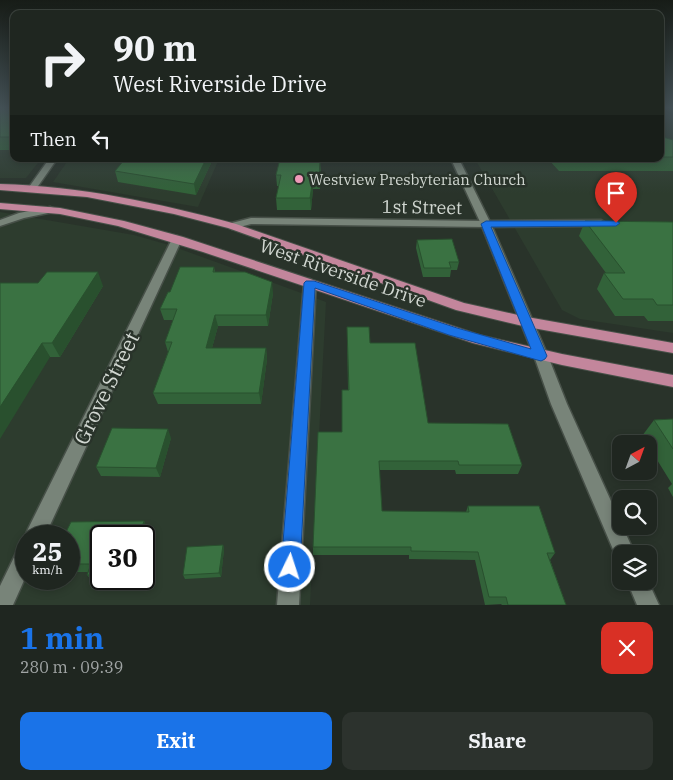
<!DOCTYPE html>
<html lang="en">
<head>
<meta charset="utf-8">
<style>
  :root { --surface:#1f2620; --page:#2c322d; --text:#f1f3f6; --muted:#a1a5a5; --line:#3c433e; --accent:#1a73e8 }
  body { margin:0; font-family:"IBM Plex Serif",serif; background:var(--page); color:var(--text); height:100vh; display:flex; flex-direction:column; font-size:19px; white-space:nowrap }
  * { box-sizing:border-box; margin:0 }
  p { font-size:16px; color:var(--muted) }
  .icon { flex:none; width:28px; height:28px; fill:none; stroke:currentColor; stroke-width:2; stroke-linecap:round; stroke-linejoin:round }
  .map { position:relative; height:605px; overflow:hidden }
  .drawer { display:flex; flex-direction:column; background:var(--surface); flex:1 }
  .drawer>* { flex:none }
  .top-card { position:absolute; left:10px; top:10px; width:654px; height:152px; border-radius:10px; box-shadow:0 2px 8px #0003,0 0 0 1px var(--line); background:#1f2620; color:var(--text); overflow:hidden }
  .needle { width:32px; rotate:41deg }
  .tools { position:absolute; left:612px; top:435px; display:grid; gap:10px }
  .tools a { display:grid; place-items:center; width:45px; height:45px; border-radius:10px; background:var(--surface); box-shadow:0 2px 8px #0003,0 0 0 1px var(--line); font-size:25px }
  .speed { position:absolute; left:15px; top:525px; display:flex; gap:10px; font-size:25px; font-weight:700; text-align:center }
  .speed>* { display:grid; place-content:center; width:65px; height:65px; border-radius:50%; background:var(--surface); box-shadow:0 2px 8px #0003,0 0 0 1px var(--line); line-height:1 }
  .speed small { font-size:12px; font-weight:400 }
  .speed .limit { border:2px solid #111; border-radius:8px; background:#fff; color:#111 }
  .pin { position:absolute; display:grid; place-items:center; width:42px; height:42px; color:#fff; margin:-51px -21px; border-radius:50% 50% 50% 0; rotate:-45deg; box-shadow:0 0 5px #0007 }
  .pin .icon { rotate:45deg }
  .me { position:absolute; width:55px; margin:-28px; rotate:4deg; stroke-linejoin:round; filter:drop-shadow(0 0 4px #0008) }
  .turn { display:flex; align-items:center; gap:18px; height:105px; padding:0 20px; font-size:22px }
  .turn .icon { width:65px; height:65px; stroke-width:2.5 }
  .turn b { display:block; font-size:35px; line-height:42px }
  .then { display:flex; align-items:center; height:48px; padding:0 20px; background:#0003; gap:10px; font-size:19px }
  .round { display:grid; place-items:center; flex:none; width:52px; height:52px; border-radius:10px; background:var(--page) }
  .overview { display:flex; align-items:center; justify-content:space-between; height:85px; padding:0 20px }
  h1 { font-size:30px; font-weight:800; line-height:38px; color:var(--accent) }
  .button { display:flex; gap:10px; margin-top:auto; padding:10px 20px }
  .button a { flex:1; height:58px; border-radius:10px; background:var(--accent); color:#fff; font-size:20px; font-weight:800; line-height:58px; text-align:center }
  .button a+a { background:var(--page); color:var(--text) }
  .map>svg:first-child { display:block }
</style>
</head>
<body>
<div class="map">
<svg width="673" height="605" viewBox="0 0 673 605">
  <rect width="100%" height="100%" fill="#29332a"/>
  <path fill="#2d3c2e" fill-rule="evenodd" d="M0 108H14V159H41L26 178H0Z
    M660 108 673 116V333L580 319 562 310 475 159H660Z
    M69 159H219L198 207 53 182Z
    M0 212 134 235 169 245 326 302 310 605H0ZM26 536H69V579H26ZM101 536H144V579H101Z"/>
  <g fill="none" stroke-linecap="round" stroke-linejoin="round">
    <g stroke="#475048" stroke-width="3">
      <path id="minor" d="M49 159H57L36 189H30L29 187Z
        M50 207 53 208V212L24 218 0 226V220L19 213Z
        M251 218 486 221 601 220 606 223 601 226 486 227 251 224 232 229 227 226 228 224Z
        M177 236 182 239 45 536H26V539L25 536 28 529 172 239Z
        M310 279 316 283 299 605H277L304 283Z
        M541 351 546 352 548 356 567 404 635 554H621V563L618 561 551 404 534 356 536 352Z
        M26 544V576L13 605H0V586L19 547Z
        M627 581H648L659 605H637Z"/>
    </g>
    <g stroke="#475048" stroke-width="3">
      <path id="tertiary" d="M451 159H459L491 224 548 356 546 360 541 361 536 360 534 356 481 224Z"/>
    </g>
    <g stroke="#475048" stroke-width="2">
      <path id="trunk" d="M0 184C81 186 158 203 236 224L464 303 527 317 673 343V353L527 327 456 310 228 228 174 214 87 197 0 190Z
        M0 203 60 208 124 221 183 237 480 335 562 354 673 375V387L562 365 473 343 203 252 118 226 60 214 0 209Z"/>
    </g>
    <use href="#minor" fill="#788479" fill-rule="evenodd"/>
    <use href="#tertiary" fill="#788479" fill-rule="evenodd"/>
    <use href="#trunk" fill="#c3869c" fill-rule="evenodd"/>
  </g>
  <path fill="#326239" d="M0 108H14V150H0Z
    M660 136 663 137 673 140V171H559L548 159H660Z
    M213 159 196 195 118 182 115 171Z
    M319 160 321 171 320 189H313L311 210H277L276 198 279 186H277L276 175Z
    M585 221 673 222V321H648L644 316H615L597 289 604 273H606L579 236Z
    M417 240 459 262 457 270H451L450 277H423L416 248Z
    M214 267 215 272 273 293 268 326H218L212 348H266L267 359 261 404H158L153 393 168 352 165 342 173 320H164L160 309Z
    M0 283 103 286 60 357H50Z
    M347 327 370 343 428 423 522 465 518 474H456L455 470H379L382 511 466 512 468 506 555 553 550 560 566 605H502L501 604 485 605 475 560 409 559V555H313V547L342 432 348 390Z
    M673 419V497L668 488 672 484 649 447V444H647L642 436 654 420Z
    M171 438 160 477 101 476 96 467Z
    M144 521 148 530 101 536V579H134L133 583H94L87 575 88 572H69V536Z
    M223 545 224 549 221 577 185 579 183 575Z"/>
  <path fill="#29502e" d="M206 159H213L196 195 194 184Z
    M320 160 321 171 320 189 319 178Z
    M313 178V189L311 210 310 198Z
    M98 272 103 286 60 357 52 343Z
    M272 282 273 293 268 326 266 315Z
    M215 315 218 326 209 359 206 348Z
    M42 343 50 357 0 439V407Z
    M266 348 267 359 261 404 259 393Z
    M168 429 171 438 160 477 156 468Z
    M144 521 148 530 144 545V536H139Z
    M223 545 224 549 221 577 219 573Z
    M130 579H134L133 583Z"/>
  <path fill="#3a7242" stroke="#29502e" d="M0 108H14V137H0Z
    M660 136 663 137 673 140V157H660Z
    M125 159H206L194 184 115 171Z
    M280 159H319V160H320L319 178H313L310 198H276L281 175H276Z
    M585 221 673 222V305H657L653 299H623L604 273H625Z
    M452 239 459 262H449L451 268H424L417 240Z
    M180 267H214L213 272H245L272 282 266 315H215L206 348H266L259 393H153L172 342H165L177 309H160L168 292H170Z
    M47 272H98L52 343H42L0 407V283H38Z
    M347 327H369L370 343H415L428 423 508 424 522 465H459L458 461H379L382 511 469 512 468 506H539L555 553H547L566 605H508L506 597H489L478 552 411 551V547H313L318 432H342V390H349Z
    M673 419V449L654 420Z
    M112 428 168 429 156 468 96 467Z
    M144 521 139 536H101V575H87L91 564H69V536H64L71 522Z
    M223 545 219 573 183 575 187 547Z"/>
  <linearGradient id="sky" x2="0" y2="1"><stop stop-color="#171c17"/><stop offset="0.56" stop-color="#435055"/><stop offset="1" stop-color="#435055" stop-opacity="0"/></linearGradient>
  <rect width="673" height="193" fill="url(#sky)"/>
  <path fill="#1a73e8" stroke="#114b97" d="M486 221H616L620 223 616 226 491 227 547 356 545 359 541 361 449 335 315 288 300 567 297 574 290 576 284 574 281 567 304 283 306 281H314L457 328 531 349 481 224Z"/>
  <circle fill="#ef9ab8" stroke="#29332a" stroke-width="2" cx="299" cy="179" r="5"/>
  <g text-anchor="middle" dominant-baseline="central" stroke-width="5" stroke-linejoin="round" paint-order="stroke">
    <g font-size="15" fill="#d1d7d1" stroke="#29332a" text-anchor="start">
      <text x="309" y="179">Westview Presbyterian Church</text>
    </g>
    <g font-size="18" fill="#d1d7d1" stroke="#29332a">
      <text transform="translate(422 207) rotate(1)">1st Street</text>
      <text transform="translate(343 273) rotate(19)">West Riverside Drive</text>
    </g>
    <g font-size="21" fill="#d1d7d1" stroke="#29332a">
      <text transform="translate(106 388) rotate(-64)">Grove Street</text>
    </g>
  </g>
</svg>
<div class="tools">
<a><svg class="needle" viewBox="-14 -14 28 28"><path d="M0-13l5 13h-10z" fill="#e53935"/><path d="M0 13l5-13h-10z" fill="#a1a5a5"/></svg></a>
<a><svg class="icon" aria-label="search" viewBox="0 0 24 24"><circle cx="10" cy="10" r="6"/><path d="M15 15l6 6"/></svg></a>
<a><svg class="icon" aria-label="layers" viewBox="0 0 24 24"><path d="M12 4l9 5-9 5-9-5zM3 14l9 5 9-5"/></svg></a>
</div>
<div class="speed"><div>25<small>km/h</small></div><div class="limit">30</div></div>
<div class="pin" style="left:616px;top:223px;background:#d93025"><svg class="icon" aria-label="arrive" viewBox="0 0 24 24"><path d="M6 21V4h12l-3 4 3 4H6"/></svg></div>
<svg class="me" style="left:290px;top:567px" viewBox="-20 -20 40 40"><circle r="17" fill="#1a73e8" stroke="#fff" stroke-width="3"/><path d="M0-11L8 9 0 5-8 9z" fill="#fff"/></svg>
<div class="top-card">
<div class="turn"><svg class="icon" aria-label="right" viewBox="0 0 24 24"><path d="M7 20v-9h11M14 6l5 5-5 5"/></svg><div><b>90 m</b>West Riverside Drive</div></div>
<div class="then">Then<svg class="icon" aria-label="left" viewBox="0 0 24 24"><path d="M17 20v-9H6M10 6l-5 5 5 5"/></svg></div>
</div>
</div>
<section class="drawer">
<div class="overview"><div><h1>1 min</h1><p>280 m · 09:39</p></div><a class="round" style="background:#d93025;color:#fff"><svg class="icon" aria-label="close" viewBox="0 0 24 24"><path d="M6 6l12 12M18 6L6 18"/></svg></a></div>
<div class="button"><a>Exit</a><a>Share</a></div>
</section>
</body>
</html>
